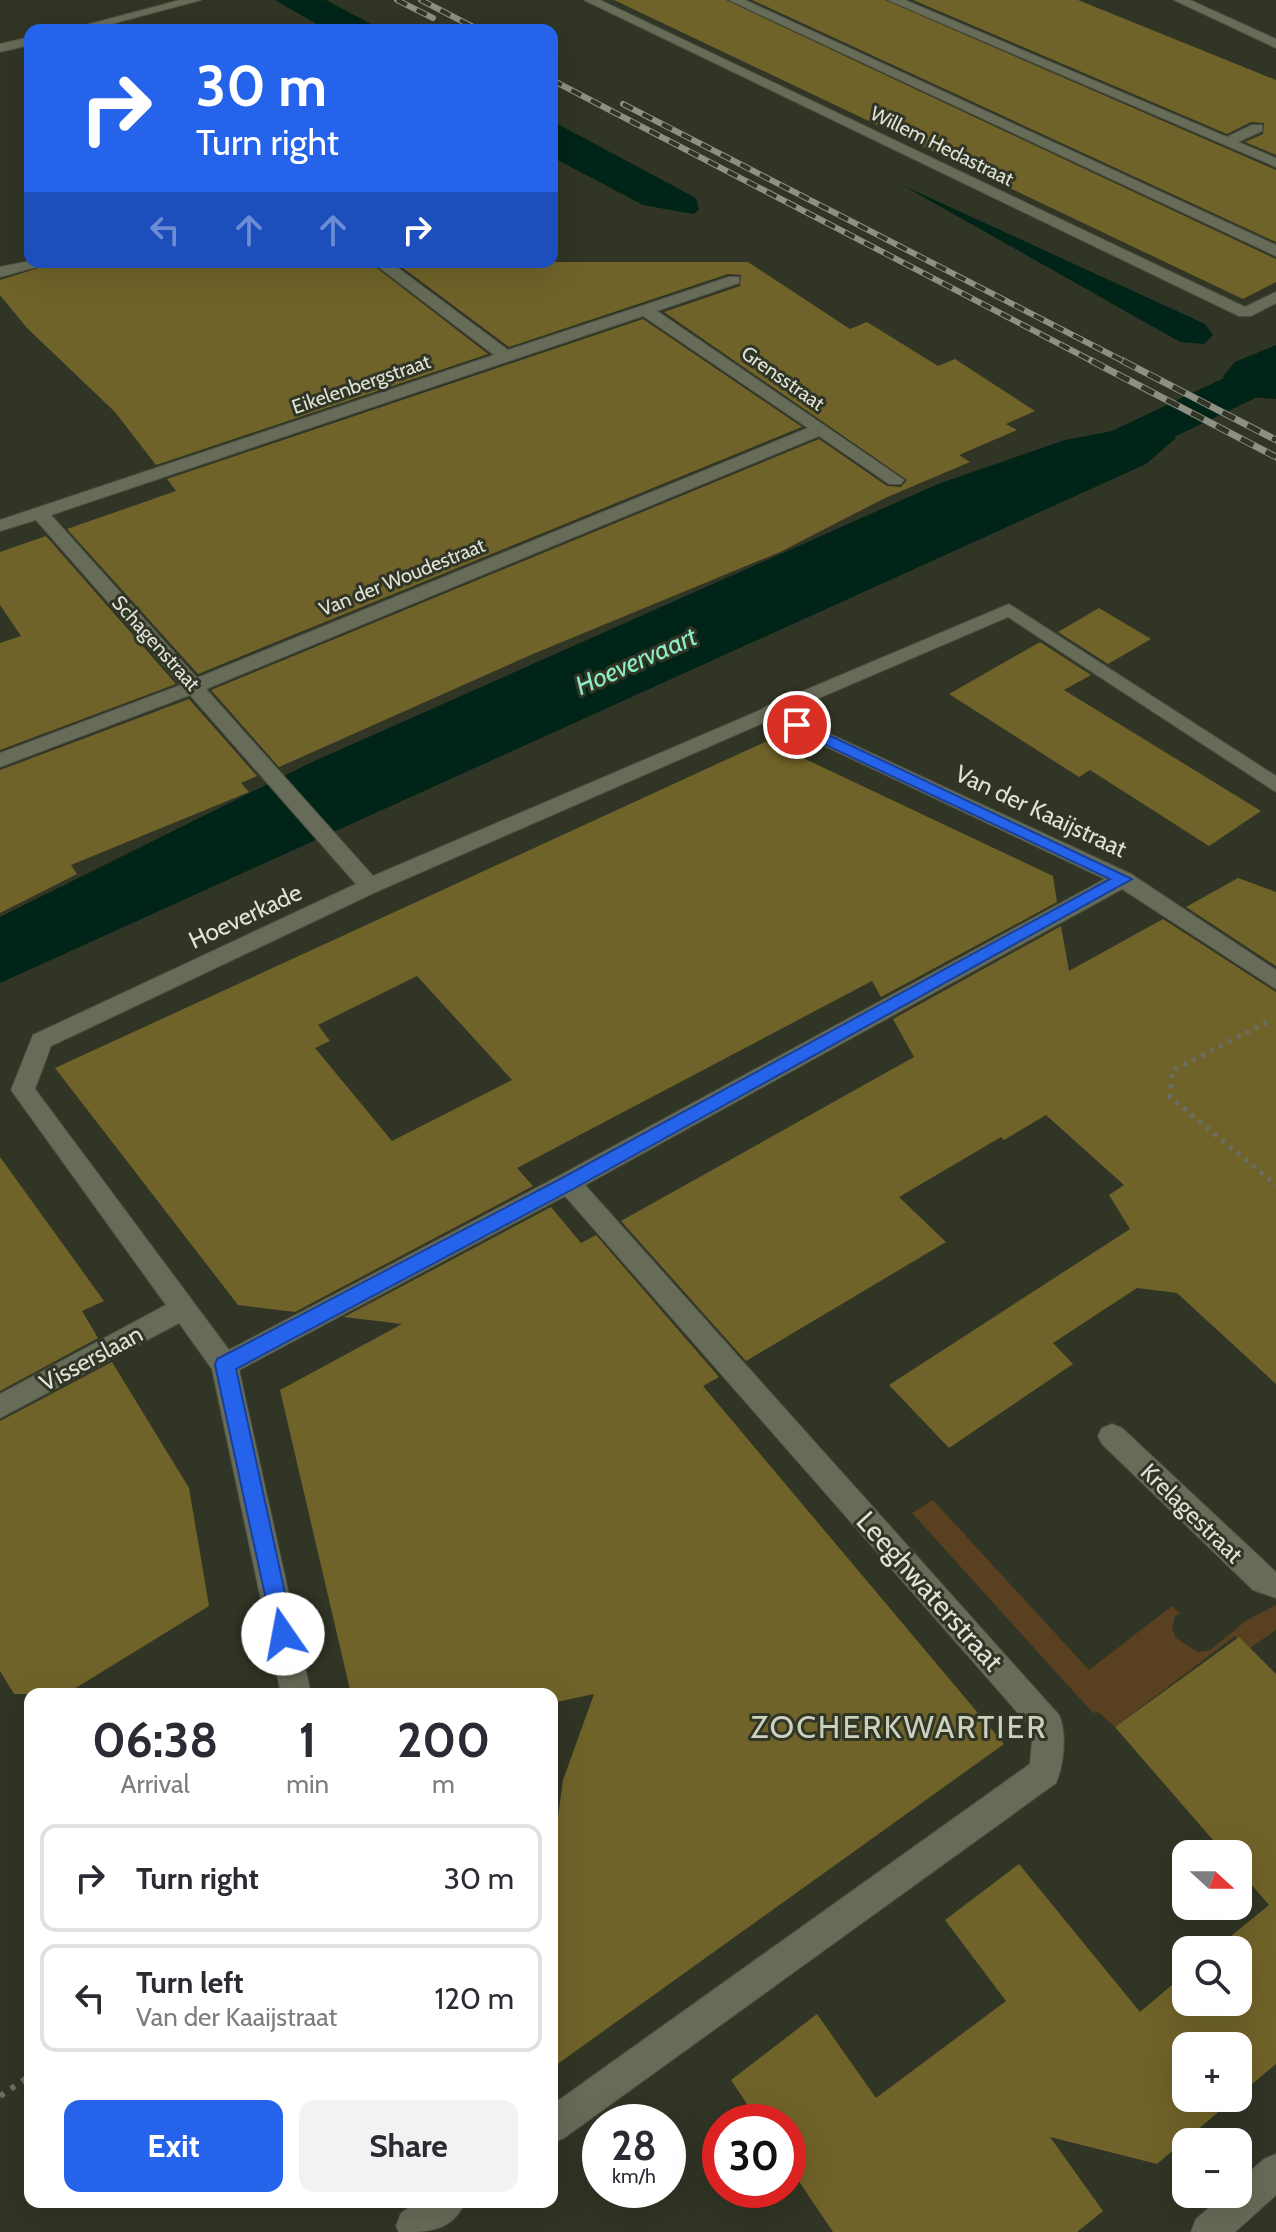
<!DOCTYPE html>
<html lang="en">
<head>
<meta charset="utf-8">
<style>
  :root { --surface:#fff; --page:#f2f2f3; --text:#2b2b33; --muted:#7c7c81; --line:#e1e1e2; --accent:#2563eb }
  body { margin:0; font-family:Cabin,sans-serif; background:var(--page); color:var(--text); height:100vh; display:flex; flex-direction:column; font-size:30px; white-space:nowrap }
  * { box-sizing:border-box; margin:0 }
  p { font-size:26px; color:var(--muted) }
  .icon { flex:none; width:44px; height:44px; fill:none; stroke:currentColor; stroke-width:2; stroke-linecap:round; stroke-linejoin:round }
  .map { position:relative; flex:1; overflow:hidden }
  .sheet { position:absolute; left:24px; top:1688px; width:534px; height:520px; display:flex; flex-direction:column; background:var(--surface); border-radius:16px; box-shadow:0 8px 32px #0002 }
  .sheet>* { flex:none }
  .hud { position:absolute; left:24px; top:24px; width:534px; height:244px; border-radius:16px; box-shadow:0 8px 32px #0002; background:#2563eb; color:#fff; overflow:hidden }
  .needle { width:52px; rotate:111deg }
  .controls { position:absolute; left:1172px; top:1840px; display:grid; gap:16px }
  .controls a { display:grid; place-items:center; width:80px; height:80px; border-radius:16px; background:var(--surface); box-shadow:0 8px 32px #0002; font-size:40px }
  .speed { position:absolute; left:582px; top:2104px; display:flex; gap:16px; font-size:40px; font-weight:700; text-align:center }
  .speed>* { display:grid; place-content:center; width:104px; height:104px; border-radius:50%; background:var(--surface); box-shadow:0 8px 32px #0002; line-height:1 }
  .speed small { font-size:20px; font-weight:400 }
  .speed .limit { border:12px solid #d22; background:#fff; color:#111 }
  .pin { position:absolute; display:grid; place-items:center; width:68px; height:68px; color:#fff; margin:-34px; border:4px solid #fff; border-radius:50%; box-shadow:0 2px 8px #0007 }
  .me { position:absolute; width:88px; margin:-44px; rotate:348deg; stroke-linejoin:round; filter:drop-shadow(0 0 6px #0008) }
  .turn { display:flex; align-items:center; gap:28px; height:168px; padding:0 40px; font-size:36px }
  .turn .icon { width:104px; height:104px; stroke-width:2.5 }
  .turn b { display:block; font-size:56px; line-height:68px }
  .lanes { display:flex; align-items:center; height:76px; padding:0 40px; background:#0003; justify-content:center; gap:40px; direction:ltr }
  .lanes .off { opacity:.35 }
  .eta { display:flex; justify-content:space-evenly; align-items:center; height:136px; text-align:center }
  .eta b { font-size:48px; font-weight:700; line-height:56px }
  .action { display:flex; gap:16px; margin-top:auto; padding:16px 40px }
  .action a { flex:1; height:92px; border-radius:16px; background:var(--accent); color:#fff; font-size:32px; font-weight:700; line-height:92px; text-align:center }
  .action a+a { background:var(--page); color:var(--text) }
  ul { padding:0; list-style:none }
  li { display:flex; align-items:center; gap:24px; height:108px; margin:0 16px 12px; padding:0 24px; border:4px solid var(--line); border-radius:16px }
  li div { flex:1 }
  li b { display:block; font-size:30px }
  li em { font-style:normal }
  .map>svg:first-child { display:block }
</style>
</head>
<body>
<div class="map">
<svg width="1276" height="2232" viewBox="0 0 1276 2232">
  <rect width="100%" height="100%" fill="#313525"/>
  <path fill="#584020" d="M933 1500 1089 1670 1172 1606 1180 1613 1175 1616 1172 1628 1176 1638 1198 1652 1210 1650 1247 1620 1276 1605V1630L1249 1649 1235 1636 1115 1727 1098 1712 1093 1713 912 1513Z"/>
  <path fill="#012418" d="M275 0H326L382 30H327Z
    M552 121 696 198 699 210 693 214 643 205 552 157Z
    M904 186 1205 324 1213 335 1204 344 1180 342Z
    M1276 345V399L1252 397 1226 384 1223 376 1235 362Z
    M1150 424 1176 438 1146 464 0 983V917L310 763 938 484 1065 440Z"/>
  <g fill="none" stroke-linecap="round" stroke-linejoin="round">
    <path fill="#012418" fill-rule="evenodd" d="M1276 358V388L1093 476 1076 480 1059 476 1052 466 1059 456 1260 361Z"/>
  </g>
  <path fill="#706329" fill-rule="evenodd" d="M614 0H726L1276 259V282L1243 299Z
    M752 0H885L1276 170V242Z
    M913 0H1078L1276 80V155L1245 142 1263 134 1264 123 1251 122 1227 134Z
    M58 262H369L488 354 156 465 115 412 27 328 0 295V280Z
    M395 262H748L850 329 867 322 938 366 955 359 1035 411 1006 424 1017 430 959 455 970 462 885 498 780 552 533 654 279 767 211 690 819 439 887 486 901 487 907 480 664 312 740 286 741 275 728 274 509 347Z
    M643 319 802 427 198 674 67 529 176 491 167 479Z
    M46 536 176 684 0 750V643L21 636 0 605V552Z
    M1099 608 1151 639 1108 664 1058 632Z
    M1040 642 1091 675 1064 690 1261 811 1209 846 1090 770 1079 777 949 694Z
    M189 699 257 776 241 783 249 792 71 865 77 874 0 913V770Z
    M767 741 1053 876 1057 902 881 997 872 981 517 1168 533 1186 295 1312 238 1305 55 1068ZM417 976 512 1080 392 1141 315 1048 330 1041 318 1025Z
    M1238 878 1276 892V966L1186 907Z
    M1163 919 1276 992V1384L1177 1293 1137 1288 1053 1343 1073 1364 949 1448 889 1385 1130 1229 1109 1195 1124 1185 1046 1115 1004 1140 1001 1137 899 1197 946 1242 746 1361 621 1221 914 1057 893 1019 1061 926 1069 971Z
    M0 1157 104 1301 82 1311 98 1338 0 1391Z
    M551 1207 581 1243 596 1235 719 1377 703 1386 1004 1744 552 2068V1862L563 1780 594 1694 552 1703V1694H351L280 1390 402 1324 344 1317Z
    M112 1362 189 1488 209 1606 66 1694H14L0 1671V1421Z
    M1239 1637 1276 1674V2064L1238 2096V2046H1186V2098H1235L1157 2164 1050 2137 1103 2211 1077 2232H833L788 2165V2122H759L731 2080 817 2014 876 2098 1006 2001 945 1920 1019 1864 1140 2012 1186 1973V2002H1238V1950H1214L1269 1905 1238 1869V1854H1225L1115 1727Z"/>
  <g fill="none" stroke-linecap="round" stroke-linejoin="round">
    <g stroke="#4c5042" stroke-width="2">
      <path id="lane" d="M729 0H745L1276 245V256Z
        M1009 604 1276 776V792L1008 617 777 716 770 718 760 712 763 708Z"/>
    </g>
    <g stroke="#4c5042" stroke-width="2">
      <path id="street" d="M180 0H201L89 30H67Z
        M584 0H600L1245 307 1276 292V303L1251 316H1239Z
        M888 0H905L1227 137 1252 125H1262V131L1238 142 1276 158V167Z
        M1174 0H1190L1276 39V48Z
        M30 37V45L0 52V44Z
        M30 261 55 262 0 277V267Z
        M372 262H390L508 350 729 277H739V283L657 311 904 480 901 484H889L819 436 206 689 373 876 770 706 1131 874 1276 970V989L1122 889 585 1185 1059 1715C1067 1733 1064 1764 1056 1783L564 2138 552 2143V2105L1030 1764 1033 1730 565 1196 239 1370 311 1694H281L212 1369 179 1323 0 1418V1394L166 1305 11 1090 33 1035 356 884 190 695 0 767V753L181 685 36 520 0 531V520L494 355ZM643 316 808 428 197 678 51 515ZM770 720 1105 879 559 1176 229 1350 35 1089 51 1046 378 891Z
        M1112 1424 1122 1428 1276 1572V1598L1253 1590 1102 1444 1098 1436 1102 1428Z
        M1276 2154V2195L1235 2232H1191L1196 2219 1225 2194H1238V2182L1264 2159Z
        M417 2202H465C452 2232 427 2232 399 2232L396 2226 401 2213Z"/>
    </g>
    <path stroke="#6a6e60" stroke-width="5" stroke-dasharray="4 6" stroke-linecap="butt" d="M1267 1022 1172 1071 1170 1097 1276 1185"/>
    <path stroke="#6a6e60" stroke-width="6" stroke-dasharray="5 8" stroke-linecap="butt" d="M0 2096 30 2076"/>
    <use href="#lane" fill="#676c59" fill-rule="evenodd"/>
    <use href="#street" fill="#676c59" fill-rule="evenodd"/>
    <g stroke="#8d9183" stroke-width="6">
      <path id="rail-far1" d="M397 0 433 18
        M421 0 479 30
        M552 80 1096 363
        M623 104 1127 363"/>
    </g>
    <g stroke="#8d9183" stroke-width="7">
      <path id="rail" d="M1092 361 1276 457
        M1123 361 1276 440"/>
    </g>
    <use href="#rail-far1" stroke="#313525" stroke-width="4" stroke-dasharray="11" stroke-linecap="butt"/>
    <use href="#rail" stroke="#313525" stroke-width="5" stroke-dasharray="14" stroke-linecap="butt"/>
  </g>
  <path fill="#2563eb" stroke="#184099" stroke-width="2" d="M797 720 1132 879 575 1188 236 1369 294 1634 291 1641 283 1644 275 1641 215 1365 217 1359 562 1178 1110 879 792 729 790 725Z"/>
  <g text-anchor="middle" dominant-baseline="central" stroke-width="6" stroke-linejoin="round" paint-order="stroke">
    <g font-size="20" fill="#dfe2d7" stroke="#313525">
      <text transform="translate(942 146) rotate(26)">Willem Hedastraat</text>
      <text transform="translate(783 378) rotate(35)">Grensstraat</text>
      <text transform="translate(361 384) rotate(-19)">Eikelenbergstraat</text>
      <text transform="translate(402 577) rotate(-22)">Van der Woudestraat</text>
      <text transform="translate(156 643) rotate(48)">Schagenstraat</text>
    </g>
    <g font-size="24" fill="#dfe2d7" stroke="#313525">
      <text transform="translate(1041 811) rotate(25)">Van der Kaaijstraat</text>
      <text transform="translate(245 916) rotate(-25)">Hoeverkade</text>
      <text transform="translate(91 1358) rotate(-28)">Visserslaan</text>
      <text transform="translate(1192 1513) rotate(44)">Krelagestraat</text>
    </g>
    <g font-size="26" font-style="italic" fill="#8deec6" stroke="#313525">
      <text transform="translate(636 661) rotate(-24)">Hoevervaart</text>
    </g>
    <g font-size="28" fill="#dfe2d7" stroke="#313525">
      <text transform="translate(930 1591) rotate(48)">Leeghwaterstraat</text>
    </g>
    <g font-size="32" letter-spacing="2" fill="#cbd1bc" stroke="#313525">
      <text x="899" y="1726">ZOCHERKWARTIER</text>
    </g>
  </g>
</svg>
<div class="controls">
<a><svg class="needle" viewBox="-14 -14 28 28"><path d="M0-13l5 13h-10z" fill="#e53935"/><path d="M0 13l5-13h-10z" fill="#7c7c81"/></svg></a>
<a><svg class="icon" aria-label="search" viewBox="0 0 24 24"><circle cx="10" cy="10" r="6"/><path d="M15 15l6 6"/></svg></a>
<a>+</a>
<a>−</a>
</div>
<div class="speed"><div>28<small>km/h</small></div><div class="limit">30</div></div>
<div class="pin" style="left:797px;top:725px;background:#d93025"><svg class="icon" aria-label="arrive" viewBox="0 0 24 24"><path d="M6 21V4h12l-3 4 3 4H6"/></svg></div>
<svg class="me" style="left:283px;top:1634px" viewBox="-20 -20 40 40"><circle r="19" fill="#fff"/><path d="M0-13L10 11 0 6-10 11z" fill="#2563eb"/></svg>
<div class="hud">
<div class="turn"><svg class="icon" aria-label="right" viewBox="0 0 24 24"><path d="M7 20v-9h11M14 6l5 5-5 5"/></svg><div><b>30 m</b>Turn right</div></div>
<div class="lanes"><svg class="icon off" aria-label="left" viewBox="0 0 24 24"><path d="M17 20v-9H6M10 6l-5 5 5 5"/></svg><svg class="icon off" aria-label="ahead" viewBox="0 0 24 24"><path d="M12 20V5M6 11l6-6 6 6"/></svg><svg class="icon off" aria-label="ahead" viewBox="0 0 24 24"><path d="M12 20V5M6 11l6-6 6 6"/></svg><svg class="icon" aria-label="right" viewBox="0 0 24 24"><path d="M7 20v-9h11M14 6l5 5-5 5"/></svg></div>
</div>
<section class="sheet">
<div class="eta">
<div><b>06:38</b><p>Arrival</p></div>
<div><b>1</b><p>min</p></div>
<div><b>200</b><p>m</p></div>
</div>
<ul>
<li><svg class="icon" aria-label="right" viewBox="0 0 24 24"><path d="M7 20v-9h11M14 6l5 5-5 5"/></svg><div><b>Turn right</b></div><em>30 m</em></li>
<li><svg class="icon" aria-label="left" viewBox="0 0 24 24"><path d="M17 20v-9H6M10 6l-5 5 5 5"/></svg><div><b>Turn left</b><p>Van der Kaaijstraat</p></div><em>120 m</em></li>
</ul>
<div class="action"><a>Exit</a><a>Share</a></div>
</section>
</div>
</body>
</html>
